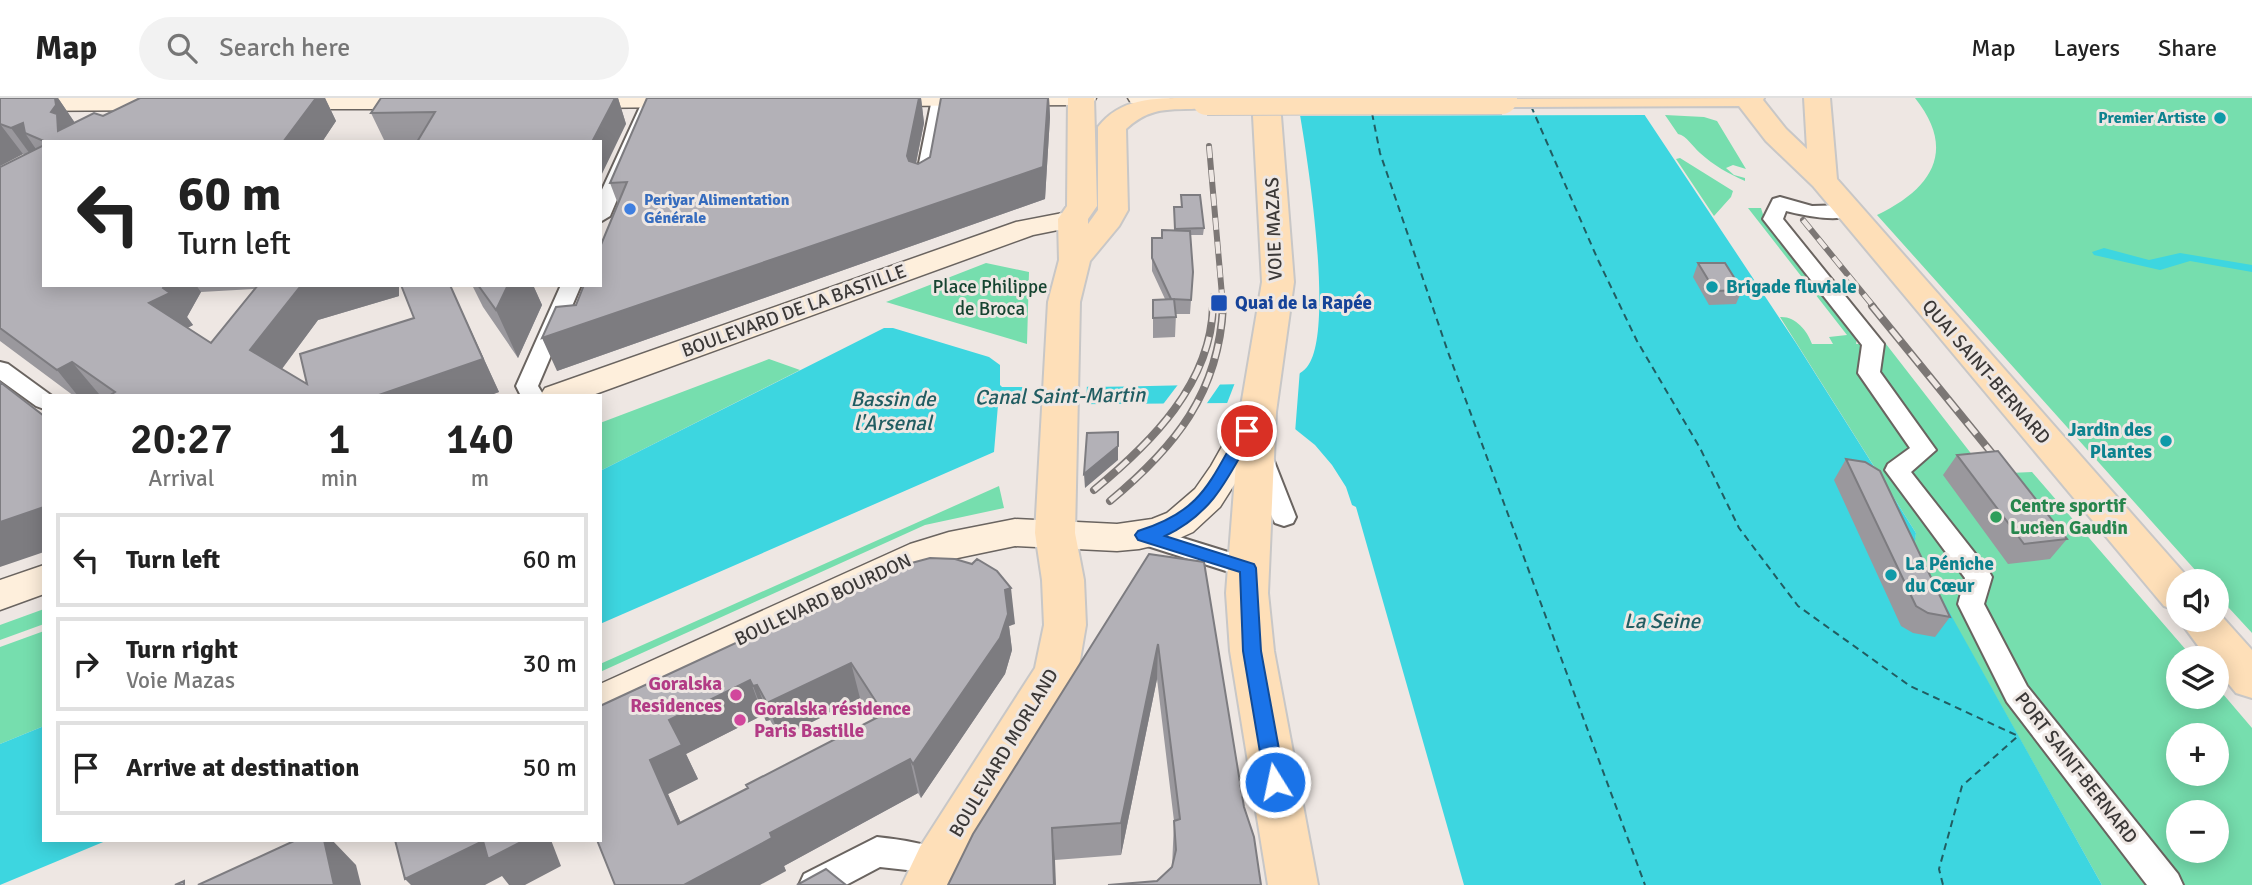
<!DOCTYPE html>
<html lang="en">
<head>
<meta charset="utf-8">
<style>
  :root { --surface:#fff; --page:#f2f2f2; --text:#222; --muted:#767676; --line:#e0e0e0 }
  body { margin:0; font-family:Signika,sans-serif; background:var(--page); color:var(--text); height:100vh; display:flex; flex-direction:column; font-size:26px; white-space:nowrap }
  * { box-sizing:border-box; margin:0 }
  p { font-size:23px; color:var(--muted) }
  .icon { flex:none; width:38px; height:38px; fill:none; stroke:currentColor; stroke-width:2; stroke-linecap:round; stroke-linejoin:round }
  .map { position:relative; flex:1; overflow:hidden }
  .drawer { position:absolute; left:42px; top:296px; width:560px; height:448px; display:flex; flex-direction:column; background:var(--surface); border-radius:0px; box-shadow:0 4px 18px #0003 }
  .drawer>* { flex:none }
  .banner { position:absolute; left:42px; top:42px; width:560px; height:147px; border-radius:0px; box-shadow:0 4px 18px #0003; background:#fff; color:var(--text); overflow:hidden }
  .fabs { position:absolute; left:2166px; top:471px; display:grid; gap:14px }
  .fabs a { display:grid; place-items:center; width:63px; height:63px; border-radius:50%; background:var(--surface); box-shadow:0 4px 18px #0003; font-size:35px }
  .pin { position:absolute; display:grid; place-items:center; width:60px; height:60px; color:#fff; margin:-30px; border:4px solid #fff; border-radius:50%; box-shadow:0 2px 7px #0007 }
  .me { position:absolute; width:77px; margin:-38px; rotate:350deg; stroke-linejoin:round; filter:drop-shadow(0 0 5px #0008) }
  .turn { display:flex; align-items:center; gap:24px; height:147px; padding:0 21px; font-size:32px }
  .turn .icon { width:91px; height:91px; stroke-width:2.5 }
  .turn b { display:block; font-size:49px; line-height:60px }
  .eta { display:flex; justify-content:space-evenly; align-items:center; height:119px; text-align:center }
  .eta b { font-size:42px; font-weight:600; line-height:49px }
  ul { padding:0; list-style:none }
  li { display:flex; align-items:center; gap:21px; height:94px; margin:0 14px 10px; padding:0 7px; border:4px solid var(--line); border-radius:0px }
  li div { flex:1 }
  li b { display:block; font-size:26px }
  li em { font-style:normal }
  header { display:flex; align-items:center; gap:42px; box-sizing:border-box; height:98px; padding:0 35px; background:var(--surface); border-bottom:2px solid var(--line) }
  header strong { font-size:33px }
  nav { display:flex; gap:38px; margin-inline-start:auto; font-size:24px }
  .search { width:490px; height:63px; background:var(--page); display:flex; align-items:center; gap:18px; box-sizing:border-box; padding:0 24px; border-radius:38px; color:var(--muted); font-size:26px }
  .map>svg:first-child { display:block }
</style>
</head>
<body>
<header>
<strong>Map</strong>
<div class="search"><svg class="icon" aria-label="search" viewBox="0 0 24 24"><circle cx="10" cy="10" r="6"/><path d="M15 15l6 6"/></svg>Search here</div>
<nav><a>Map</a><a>Layers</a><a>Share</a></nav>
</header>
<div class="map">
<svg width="2252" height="787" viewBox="0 0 2252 787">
  <rect width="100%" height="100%" fill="#eee7e3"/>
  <path fill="#76deae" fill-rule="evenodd" d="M1915 0H2252V535L2217 497V483H2205L1877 117C1934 90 1956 51 1915 0Z
    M1665 17 1704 19 1717 23 1746 71 1733 67 1726 70 1734 77 1745 80V83C1729 76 1713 67 1700 55 1692 48 1687 38 1678 36Z
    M1680 60 1733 93 1731 99 1714 118 1676 61Z
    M1748 110H1761L1765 123 1857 241 1856 246H1886L1987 376 2032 374 2193 560H2179V598H2217V589L2252 630V787H2102L1913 451 1916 435 1780 219C1795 218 1807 232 1812 246H1833L1829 239 1847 237ZM2179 637H2217V676H2179ZM2179 714H2217V752H2179Z
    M986 165 1029 174 1027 246 886 204Z
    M769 261 800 272 600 373V325Z
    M999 388 1004 410 925 427 600 574V566Z
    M44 511V526L0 542V527Z
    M44 533V628L0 646V549Z"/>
  <path fill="#3dd6e0" d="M1297 0 1644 16 1796 245 1916 435 1914 451 2102 787H1464L1356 409 1352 407 1346 389 1332 367 1315 347 1295 331 1228 305 998 307 994 354 600 526V373L884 230H893L989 259 1000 267V287L1002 289C1065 289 1131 289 1194 287 1224 286 1256 287 1285 281 1294 279 1301 276 1307 269 1336 234 1306 48 1297 0Z
    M2104 150 2149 162 2180 155 2252 167V174L2190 163 2160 172 2094 157 2092 154Z
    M44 628V742H108L0 787V646Z"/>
  <path fill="#eee7e3" d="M1294 0H1638L1648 17 1297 18Z
    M1300 271 1295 335 1264 320 1226 308 1236 282 1283 278Z
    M1223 282 1205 308 1161 309 1180 284Z
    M1023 285H1087L1086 310H1021Z"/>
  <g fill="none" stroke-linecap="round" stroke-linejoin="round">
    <path stroke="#215d62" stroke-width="2" stroke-dasharray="7 5" stroke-linecap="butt" d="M1531 8 1598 162 1637 243 1700 350 1739 430 1798 508 1910 588 2018 638 1962 688 1939 771 1943 787
      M1372 15 1380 55 1448 254 1645 787"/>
    <g stroke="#6a6460" stroke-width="4">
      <path id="street" d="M644 0H660L610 118 600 124V96Z
        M948 0 932 90 923 96 916 94 914 90 932 1Z
        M1780 99 1812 108 1847 107 1857 113C1845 127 1802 117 1786 113L1783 121 1884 246 1880 274 1936 352 1911 374 1988 472 1992 479 1984 506 2027 588 2178 776 2183 787H2147L2007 604 1958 506 1965 480 1885 372 1888 366 1910 350 1858 275 1862 247 1763 121 1773 101Z
        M561 187H581L538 288 544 298H521L516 288Z
        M0 264 8 266 52 298H44V311L36 308 0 282Z
        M1260 350 1268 352 1272 358 1296 419 1293 425 1284 428 1275 425 1272 419 1248 358 1252 352Z
        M1144 428 1257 463 1261 470 1257 477 1248 480 1135 444 1131 437 1135 430Z
        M877 739C903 742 925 745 949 755L954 765 949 775 938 780 916 773 880 769 846 787H799L804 776Z"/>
    </g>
    <g stroke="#6a6460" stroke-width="3">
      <path id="secondary" d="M0 0H187L190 5 187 10 178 12 0 13Z
        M271 0H436L439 4 436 9 427 11H280L271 9 268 4Z
        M560 0H704L705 2 702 7 693 9 570 10 561 8 558 3Z
        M864 0H1096L1093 5 1084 7 875 8 866 6Z
        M1128 0H1169L1170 1 1167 6 1158 8 1131 5Z
        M1073 113 1083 115 1087 121 1083 127 1033 137 590 298H540L545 290 1016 124Z
        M1258 303 1270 306 1274 314 1241 376 1220 409 1193 434 1173 443 1139 451 1117 453 1015 448 948 462 600 622V586L910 446 949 434 1015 421 1117 426 1152 421 1167 415 1195 391 1211 368 1246 306Z
        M44 467V496L0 512V482Z"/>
    </g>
    <g stroke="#c8c7c7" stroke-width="4">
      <path id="primary" d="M1068 0H1094L1097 108 1088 121V126L1098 112V29C1120 0 1154 0 1188 0 1198 0 1212 0 1220 2L1216 8C1181 16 1157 2 1126 31L1128 112 1119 128 1090 163 1080 204 1075 435 1084 482 1086 527 1078 574 953 787H902L920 749 1035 570 1044 527 1042 482 1035 435 1048 204 1059 162 1058 121 1067 108Z
        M1764 0 1763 2 1786 31 1807 51 1804 0H1830L1837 81 2191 483H2179V513L2164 508 1813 88 1766 43 1739 8 1502 9 1493 7 1489 1Z
        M1267 10 1277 12 1281 18 1294 184 1276 314 1268 495 1274 553 1318 787H1268L1230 553 1226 495 1240 314 1262 184 1253 18 1257 12Z
        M2217 513 2252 552V600L2236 595 2217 572V560H2207L2179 522H2217Z"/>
    </g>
    <use href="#street" fill="#fff" fill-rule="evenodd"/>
    <use href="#secondary" fill="#feefdc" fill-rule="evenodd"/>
    <use href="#primary" fill="#fedfb8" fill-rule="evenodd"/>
    <g stroke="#7c7775" stroke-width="6">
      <path id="rail-far1" d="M1209 48 1223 209
        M1803 122 1874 209
        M1213 209V198"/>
    </g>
    <g stroke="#7c7775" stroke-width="8">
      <path id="rail" d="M1872 208 2004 370
        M1094 392C1151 345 1211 286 1213 208
        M1110 403C1175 349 1219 295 1223 208"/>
    </g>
    <use href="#rail-far1" stroke="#eee7e3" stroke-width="4.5" stroke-dasharray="12" stroke-linecap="butt"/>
    <use href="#rail" stroke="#eee7e3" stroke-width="5" stroke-dasharray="15" stroke-linecap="butt"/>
    <g stroke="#c8c7c7" stroke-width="32" stroke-linecap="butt">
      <path id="primary-bridge" d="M1207 2 1502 1"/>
    </g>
    <use href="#primary-bridge" stroke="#fedfb8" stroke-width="30"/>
  </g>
  <path fill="#9a989d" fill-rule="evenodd" d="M0 0H58L75 25 103 18 140 0H325L336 23 322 44H44V187H399V198L318 222 282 271 307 286 414 220 450 187 499 294 488 298H100L99 296 96 298H74L0 243V69L24 57 23 56 0 68ZM254 191 211 245 187 230 193 227 187 219 201 194Z
    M381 0H618L626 26 600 44H385L371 15Z
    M647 0H921L924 25 916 66H918L930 59 941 0H1049L1050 19 1045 101 557 273 576 207 618 106 610 85Z
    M1181 97 1204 130 1203 137H1190L1193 174 1190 216H1176L1175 239 1153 240V202L1165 201 1152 173V140H1162L1175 132 1174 109H1181Z
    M1698 165 1742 192 1736 206 1709 207 1693 179Z
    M472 187H533L542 207 518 260 483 209Z
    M1957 357 2067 441 2050 461 2008 466 1943 377Z
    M1846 361 1950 519 1935 539 1913 535 1901 528 1834 382Z
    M1204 464 1244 709 1157 783 1172 769 1174 723 1157 581 1121 757 1055 762 948 787Z
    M1015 526 1009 528 1012 552 1005 576 921 700 918 695 784 768 786 773 615 787 600 608ZM860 600 874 622 748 690 681 725 668 696 698 681 686 656 763 617 766 623 770 622 780 640Z"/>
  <path fill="#7d7c80" d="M55 0H58L75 25 58 33 51 14Z
    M316 0H325L336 23 322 44H283Z
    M615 0H618L626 26 600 80V44H592Z
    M919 0H921L924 25 911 89 907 58Z
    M1048 0H1049L1050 19 1045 101 557 273 542 240 1043 69Z
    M23 25 25 35 40 57 33 60 11 30Z
    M0 26 23 56 0 68Z
    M165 187H196L201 194 187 219 193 227 172 238 149 205Z
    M308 187H399V198L318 222 272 284 250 252 299 190Z
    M450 187 499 294 488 298H376Z
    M508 187H533L542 207 518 260 496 212Z
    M72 264 99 296 96 298H78L57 272Z
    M1118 334V362L1085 390 1084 376Z
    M44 409V454L0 469V424Z
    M1011 490 1015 526 1009 528 1012 552 1005 576 921 700 913 666 1005 492Z
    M1158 546 1157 581 1121 757V725Z
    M851 565 860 600 780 640 767 605Z
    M750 582 763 617 686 656 698 681 668 696 696 759 678 726 650 662 669 622Z
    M757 587 770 622 766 623 753 588Z
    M910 661 918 695 784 768 786 773 760 787H684L770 735Z
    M1052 730 1055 762 1056 787H1054Z
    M324 742H332L356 767 361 787H334Z
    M525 742H551L561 768 525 787H509L502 778 485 787H411L405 781 483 743Z"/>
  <path fill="#b3b1b7" stroke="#7d7c80" stroke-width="2" fill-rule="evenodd" d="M0 0H55L56 7 51 14 57 16 58 33 94 15 103 18 140 0H316L283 44H46L25 35 23 25 11 30 0 26Z
    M381 0H615L592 44H417L435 14 371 15Z
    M647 0H919L907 58 909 63 918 66 930 59 941 0H1048L1043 69 542 240 556 209 576 207 584 187H600V149L627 84 610 85Z
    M44 47V187H165L163 190 170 195 149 205 211 245 258 187H308L299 190 250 252 307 286 300 256 414 220 401 187H450L483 261 376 298H109L115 294 72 264 57 272 0 230V69Z
    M1181 97H1200L1204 130 1175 131 1174 109H1182Z
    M1162 132 1190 133 1193 174 1191 202 1171 201 1152 160V140H1162Z
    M1698 165H1725L1742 192 1715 193Z
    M478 187H508L496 212Z
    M1174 201 1176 219 1153 220V202Z
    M0 284 44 318V409L0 424Z
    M1118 334V348L1084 376 1087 335Z
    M1998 353 2067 441 2024 446 1957 357Z
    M1846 361 1865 364 1880 373 1950 519 1928 515 1916 508Z
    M1149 456 1204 464 1244 709 1254 739 1261 787H1108L1157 783 1172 769 1176 752 1174 723 1180 721 1158 546 1121 725 1052 730 1054 787H948L973 736Z
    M930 460 955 461 972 466 977 461 997 473 1011 490 1005 492 1008 516 1000 540 913 666 910 661 770 735 772 740 684 787H615L597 742H600V608L904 467ZM851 565 884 616 746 687 748 690 678 726 650 662 682 647 669 622 750 582 753 588 757 587 767 605Z
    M296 742H324L334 787H198Z
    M395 742H525L488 761 483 743 405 781Z
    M826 771 846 787H797Z
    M184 783V787H175Z"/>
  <path fill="#1a73e8" stroke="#114b97" stroke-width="2" d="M1247 328 1254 333C1229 378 1214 415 1165 438L1254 466 1256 470 1261 553 1285 684 1282 690 1275 693 1268 690 1265 684 1243 553 1240 474 1138 442 1135 437 1138 433C1203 413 1209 384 1241 330Z"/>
  <g fill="#0f9aa8" stroke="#eee7e3" stroke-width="2.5">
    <circle cx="2220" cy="20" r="7"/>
    <circle cx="1712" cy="189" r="7"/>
    <circle cx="2166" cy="343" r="7"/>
    <circle cx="1891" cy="477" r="7"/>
  </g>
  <circle fill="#3f7fe0" stroke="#eee7e3" stroke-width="2.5" cx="630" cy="111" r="7"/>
  <rect fill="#1a4fb4" stroke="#eee7e3" stroke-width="2.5" x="1210" y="196" width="18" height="18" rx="3.5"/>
  <circle fill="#2e9e5b" stroke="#eee7e3" stroke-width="2.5" cx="1996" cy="419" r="7"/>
  <g fill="#d1479c" stroke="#eee7e3" stroke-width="2.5">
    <circle cx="736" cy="597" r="7"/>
    <circle cx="740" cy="622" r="7"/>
  </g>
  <g text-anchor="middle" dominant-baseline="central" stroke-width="6" stroke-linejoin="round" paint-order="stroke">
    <g font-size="16" font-weight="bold" fill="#0d838f" stroke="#eee7e3" text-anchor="end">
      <text x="2206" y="20">Premier Artiste</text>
    </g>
    <g font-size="16" font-weight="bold" fill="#366cbe" stroke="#eee7e3" text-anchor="start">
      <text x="644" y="102">Periyar Alimentation<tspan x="644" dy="18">Générale</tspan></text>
    </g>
    <g font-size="19" fill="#3b3837" stroke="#eee7e3">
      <text transform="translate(1274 131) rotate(-92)">VOIE MAZAS</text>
      <text transform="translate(794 213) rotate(-20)">BOULEVARD DE LA BASTILLE</text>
      <text transform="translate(1986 274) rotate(49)">QUAI SAINT-BERNARD</text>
      <text transform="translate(823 502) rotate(-25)">BOULEVARD BOURDON</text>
      <text transform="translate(1004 655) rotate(-59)">BOULEVARD MORLAND</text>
      <text transform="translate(2076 670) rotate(52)">PORT SAINT-BERNARD</text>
    </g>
    <g font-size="19" fill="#164431" stroke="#eee7e3">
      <text x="990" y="189">Place Philippe<tspan x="990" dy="22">de Broca</tspan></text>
    </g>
    <g font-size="19" font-weight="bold" fill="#0d838f" stroke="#eee7e3" text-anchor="start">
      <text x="1726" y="189">Brigade fluviale</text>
      <text x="2152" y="332" text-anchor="end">Jardin des<tspan x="2152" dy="22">Plantes</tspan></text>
      <text x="1905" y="466">La Péniche<tspan x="1905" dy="22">du Cœur</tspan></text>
    </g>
    <g font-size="19" font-weight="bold" fill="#164399" stroke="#eee7e3" text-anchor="start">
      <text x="1235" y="205">Quai de la Rapée</text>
    </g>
    <g font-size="19" font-weight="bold" fill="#27864d" stroke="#eee7e3" text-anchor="start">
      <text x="2010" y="408">Centre sportif<tspan x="2010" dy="22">Lucien Gaudin</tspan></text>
    </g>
    <g font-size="19" font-weight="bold" fill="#b23c85" stroke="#eee7e3" text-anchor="end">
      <text x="722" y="586">Goralska<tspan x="722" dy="22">Residences</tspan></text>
      <text x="754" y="611" text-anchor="start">Goralska résidence<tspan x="754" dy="22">Paris Bastille</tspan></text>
    </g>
    <g font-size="21" font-style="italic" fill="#215d62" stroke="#eee7e3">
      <text transform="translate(1060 298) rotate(-1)">Canal Saint-Martin</text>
      <text x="893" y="301">Bassin de<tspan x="893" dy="24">l'Arsenal</tspan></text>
      <text x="1662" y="523">La Seine</text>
    </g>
  </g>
</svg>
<div class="fabs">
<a><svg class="icon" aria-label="sound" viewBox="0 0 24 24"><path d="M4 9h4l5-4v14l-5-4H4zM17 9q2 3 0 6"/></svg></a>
<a><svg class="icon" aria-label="layers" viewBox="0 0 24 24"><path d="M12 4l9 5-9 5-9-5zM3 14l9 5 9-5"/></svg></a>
<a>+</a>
<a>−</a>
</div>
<div class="pin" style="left:1247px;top:333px;background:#d93025"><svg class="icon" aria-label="arrive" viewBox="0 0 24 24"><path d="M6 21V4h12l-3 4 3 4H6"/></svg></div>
<svg class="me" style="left:1275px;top:684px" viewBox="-20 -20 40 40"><circle r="17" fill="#1a73e8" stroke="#fff" stroke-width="3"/><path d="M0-11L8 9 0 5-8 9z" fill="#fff"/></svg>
<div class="banner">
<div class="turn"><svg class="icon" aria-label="left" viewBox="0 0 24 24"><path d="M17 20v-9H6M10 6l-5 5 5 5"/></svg><div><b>60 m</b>Turn left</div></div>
</div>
<section class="drawer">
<div class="eta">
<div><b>20:27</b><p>Arrival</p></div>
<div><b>1</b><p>min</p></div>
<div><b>140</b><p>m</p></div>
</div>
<ul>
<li><svg class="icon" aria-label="left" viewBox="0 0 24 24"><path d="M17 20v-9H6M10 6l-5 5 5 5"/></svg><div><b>Turn left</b></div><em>60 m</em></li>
<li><svg class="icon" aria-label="right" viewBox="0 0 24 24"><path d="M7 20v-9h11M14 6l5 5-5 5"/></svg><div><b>Turn right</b><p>Voie Mazas</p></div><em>30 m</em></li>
<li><svg class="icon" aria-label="arrive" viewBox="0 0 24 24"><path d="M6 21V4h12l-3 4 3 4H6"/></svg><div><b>Arrive at destination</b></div><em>50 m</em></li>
</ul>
</section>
</div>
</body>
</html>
